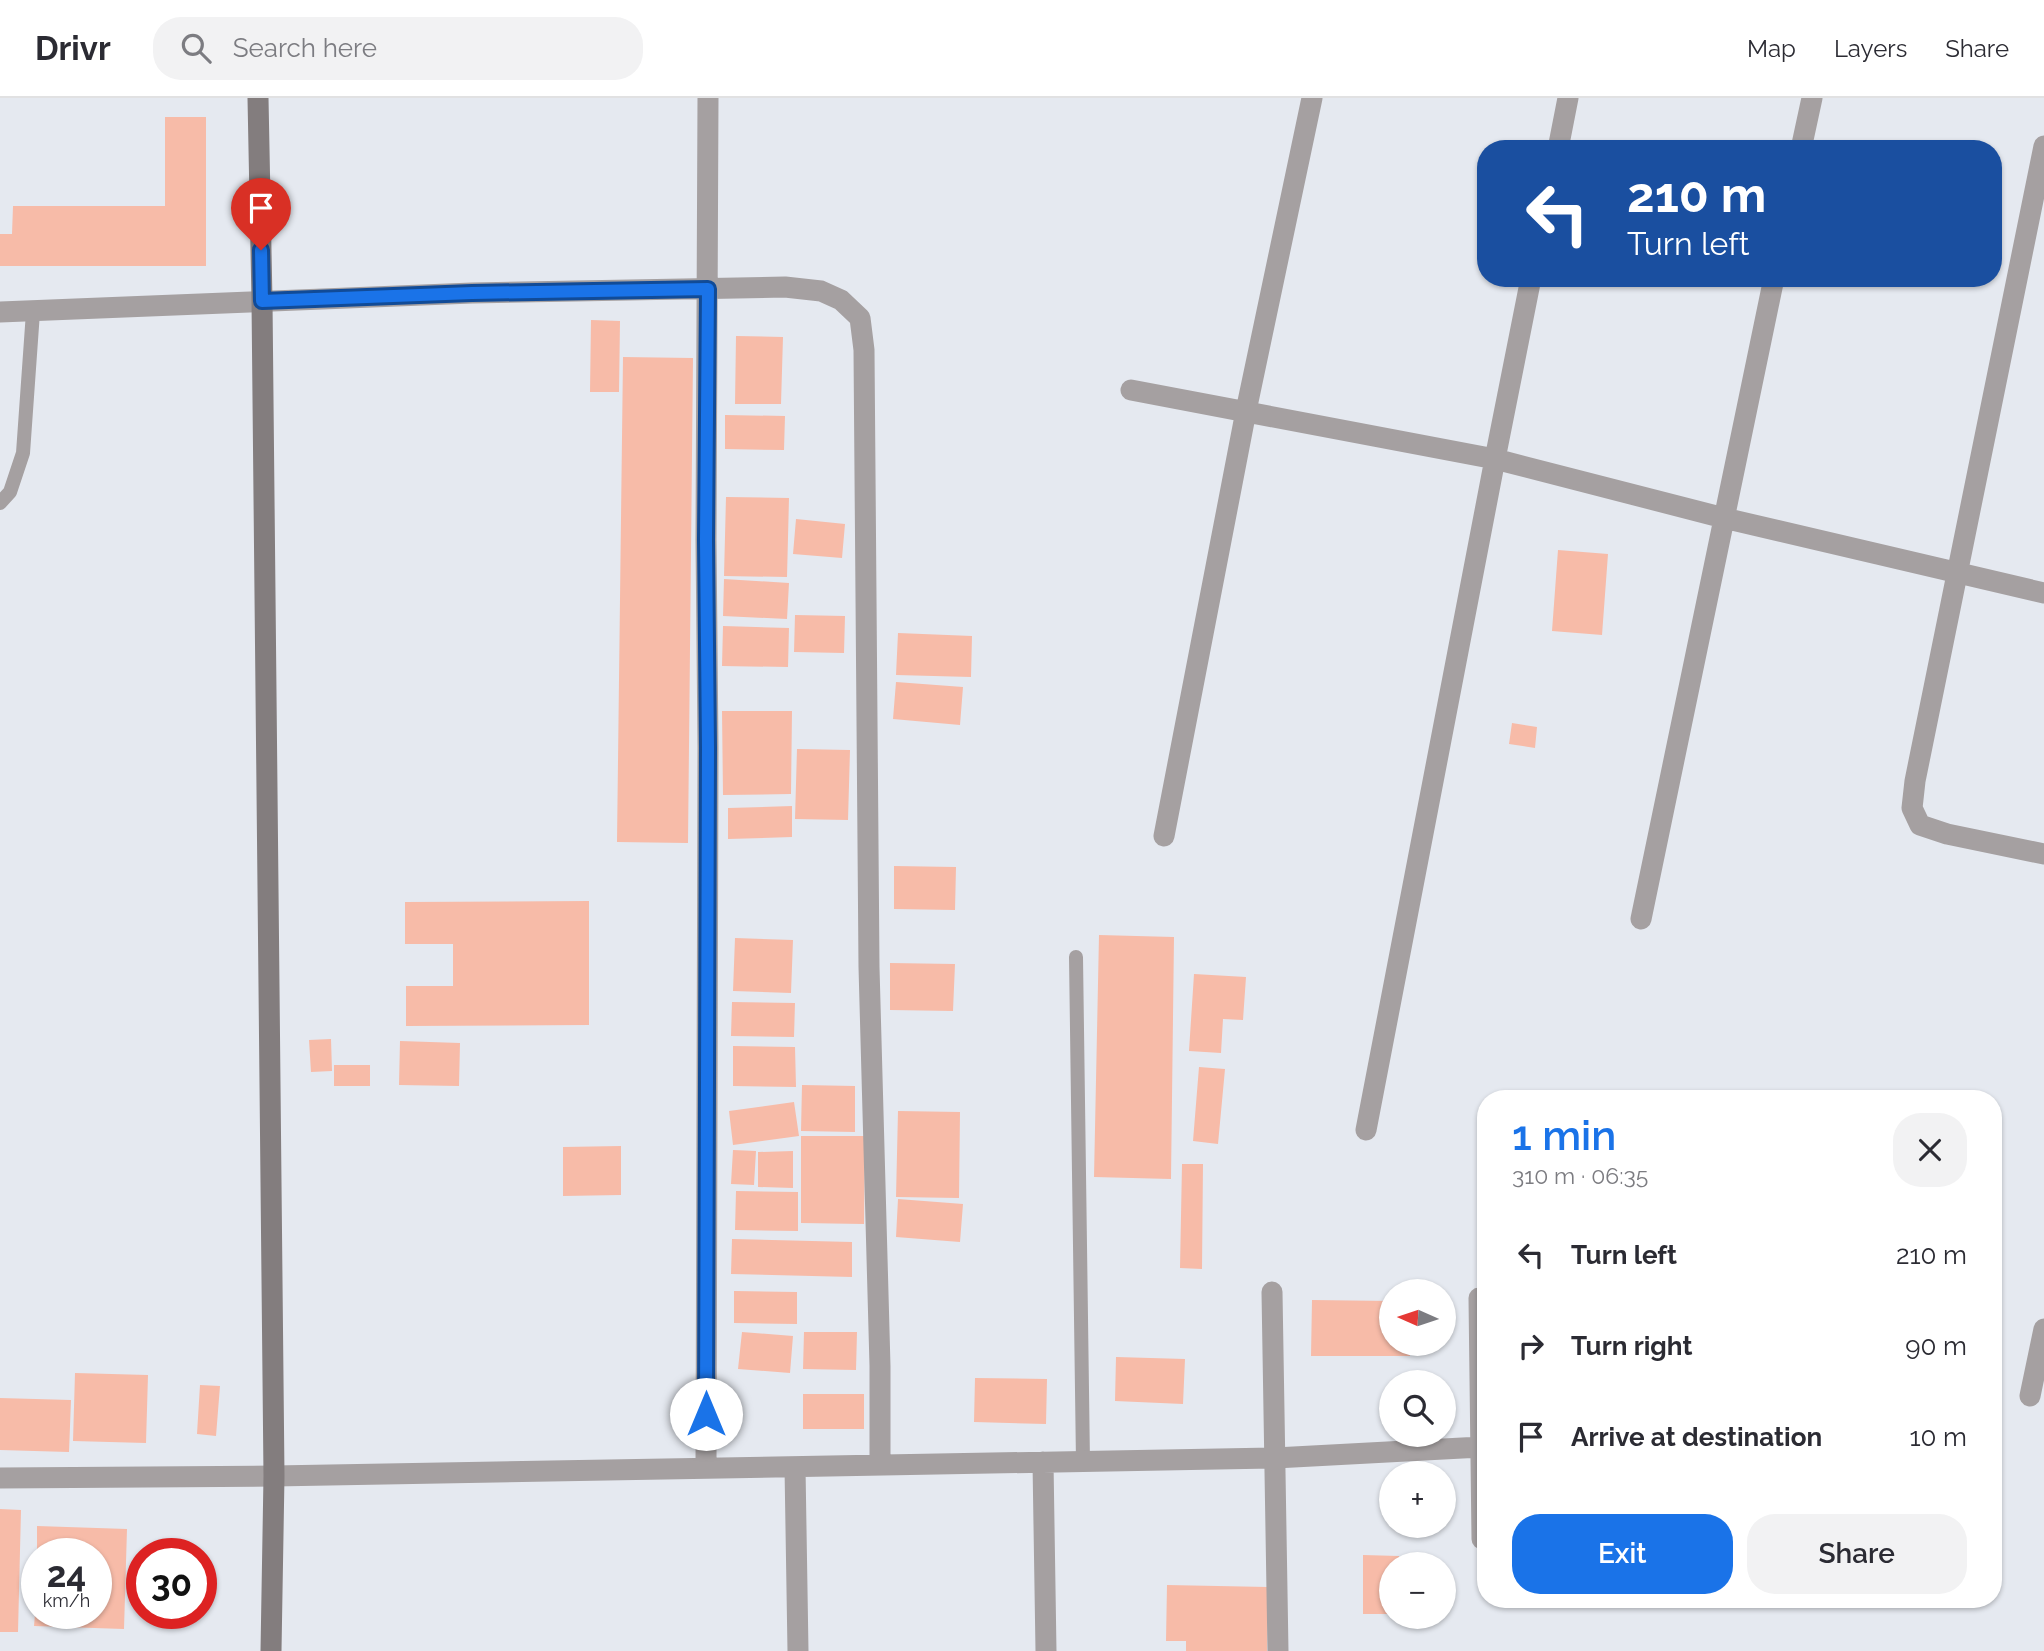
<!DOCTYPE html>
<html lang="en">
<head>
<meta charset="utf-8">
<style>
  :root { --surface:#fff; --page:#f2f2f3; --text:#2b2b33; --muted:#7c7c81; --line:#e1e1e2; --accent:#1a73e8 }
  body { margin:0; font-family:Raleway,sans-serif; background:var(--page); color:var(--text); height:100vh; display:flex; flex-direction:column; font-size:26px; white-space:nowrap }
  * { box-sizing:border-box; margin:0 }
  p { font-size:23px; color:var(--muted) }
  .icon { flex:none; width:38px; height:38px; fill:none; stroke:currentColor; stroke-width:2; stroke-linecap:round; stroke-linejoin:round }
  .map { position:relative; flex:1; overflow:hidden }
  .drawer { position:absolute; left:1477px; top:992px; width:525px; height:518px; display:flex; flex-direction:column; background:var(--surface); border-radius:28px; box-shadow:0 2px 5px #0004 }
  .drawer>* { flex:none }
  .banner { position:absolute; left:1477px; top:42px; width:525px; height:147px; border-radius:28px; box-shadow:0 2px 5px #0004; background:#1a4fa0; color:#fff; overflow:hidden }
  .needle { width:46px; rotate:273deg }
  .tools { position:absolute; left:1379px; top:1181px; display:grid; gap:14px }
  .tools a { display:grid; place-items:center; width:77px; height:77px; border-radius:50%; background:var(--surface); box-shadow:0 2px 5px #0004; font-size:35px }
  .speed { position:absolute; left:21px; top:1440px; display:flex; gap:14px; font-size:35px; font-weight:700; text-align:center }
  .speed>* { display:grid; place-content:center; width:91px; height:91px; border-radius:50%; background:var(--surface); box-shadow:0 2px 5px #0004; line-height:1 }
  .speed small { font-size:18px; font-weight:400 }
  .speed .limit { border:10px solid #d22; background:#fff; color:#111 }
  .pin { position:absolute; display:grid; place-items:center; width:60px; height:60px; color:#fff; margin:-72px -30px; border-radius:50% 50% 50% 0; rotate:-45deg; box-shadow:0 0 7px #0007 }
  .pin .icon { rotate:45deg }
  .me { position:absolute; width:77px; margin:-38px; rotate:0deg; stroke-linejoin:round; filter:drop-shadow(0 0 5px #0008) }
  .turn { display:flex; align-items:center; gap:24px; height:147px; padding:0 35px; font-size:32px }
  .turn .icon { width:91px; height:91px; stroke-width:2.5 }
  .turn b { display:block; font-size:49px; line-height:60px }
  .round { display:grid; place-items:center; flex:none; width:74px; height:74px; border-radius:28px; background:var(--page) }
  .summary { display:flex; align-items:center; justify-content:space-between; height:119px; padding:0 35px }
  h1 { font-size:42px; font-weight:600; line-height:52px; color:var(--accent) }
  .cta { display:flex; gap:14px; margin-top:auto; padding:14px 35px }
  .cta a { flex:1; height:80px; border-radius:28px; background:var(--accent); color:#fff; font-size:28px; font-weight:600; line-height:80px; text-align:center }
  .cta a+a { background:var(--page); color:var(--text) }
  ul { padding:0; list-style:none }
  li { display:flex; align-items:center; gap:21px; height:91px; padding:0 35px }
  li div { flex:1 }
  li b { display:block; font-size:26px }
  li em { font-style:normal }
  header { display:flex; align-items:center; gap:42px; box-sizing:border-box; height:98px; padding:0 35px; background:var(--surface); border-bottom:2px solid var(--line) }
  header strong { font-size:33px }
  nav { display:flex; gap:38px; margin-inline-start:auto; font-size:24px }
  .search { width:490px; height:63px; background:var(--page); display:flex; align-items:center; gap:18px; box-sizing:border-box; padding:0 24px; border-radius:28px; color:var(--muted); font-size:26px }
  .map>svg:first-child { display:block }
</style>
</head>
<body>
<header>
<strong>Drivr</strong>
<div class="search"><svg class="icon" aria-label="search" viewBox="0 0 24 24"><circle cx="10" cy="10" r="6"/><path d="M15 15l6 6"/></svg>Search here</div>
<nav><a>Map</a><a>Layers</a><a>Share</a></nav>
</header>
<div class="map">
<svg width="2044" height="1553" viewBox="0 0 2044 1553">
  <rect width="100%" height="100%" fill="#e5e9f0"/>
  <path fill="#f7bba8" d="M165 19H206V168H0V136H12L13 108H165Z
    M591 222 620 223 619 294H590Z
    M736 238 783 239 781 306H735Z
    M623 259 693 260 688 745 617 744Z
    M725 317 785 318 784 352 725 351Z
    M726 399 789 400 787 479 724 478Z
    M796 421 845 426 842 460 793 456Z
    M1558 452 1608 456 1602 537 1552 533Z
    M724 481 789 485 787 521 723 518Z
    M795 517 845 518 844 555 794 554Z
    M723 528 789 530 788 569 722 568Z
    M898 535 972 538 971 579 896 577Z
    M896 584 963 589 960 627 893 621Z
    M722 613H792L791 696 723 697Z
    M1512 625 1537 629 1535 650 1509 646Z
    M797 651 850 652 848 722 795 721Z
    M792 708V739L728 741V710Z
    M894 768 956 769 955 812 894 811Z
    M589 803V927L406 928V888H453V846H405V804Z
    M1099 837 1174 839 1171 1081 1094 1079Z
    M735 840 793 842 791 895 733 893Z
    M890 865 955 866 953 913 890 912Z
    M1194 876 1246 879 1243 922 1223 921 1221 955 1189 953Z
    M732 904 795 905 794 939 731 938Z
    M331 941 332 973 311 974 309 942Z
    M400 943 460 945 459 988 399 987Z
    M733 948 795 949 796 989 733 988Z
    M334 967H370V988H334Z
    M1199 969 1225 971 1218 1046 1193 1043Z
    M802 987 855 988V1034L801 1033Z
    M794 1004 799 1038 733 1047 729 1013Z
    M898 1013 960 1014 959 1100 896 1099Z
    M801 1038H865L864 1126 801 1125Z
    M621 1048V1097L563 1098V1049Z
    M733 1052 756 1053 754 1087 731 1086Z
    M793 1053V1090L758 1089V1054Z
    M1182 1066H1203L1202 1171 1180 1170Z
    M736 1093 798 1094V1133L735 1132Z
    M898 1101 963 1106 960 1144 896 1139Z
    M732 1141 852 1144V1179L731 1176Z
    M734 1193 797 1194V1226L734 1225Z
    M1312 1202 1391 1203V1246H1410V1258H1311Z
    M742 1234 793 1238 790 1275 738 1271Z
    M804 1234H857L856 1272 803 1271Z
    M1116 1259 1185 1261 1183 1306 1115 1303Z
    M75 1275 148 1277 146 1345 73 1343Z
    M975 1280 1047 1281 1046 1326 974 1324Z
    M200 1287 220 1288 216 1338 197 1336Z
    M803 1296H864V1331H803Z
    M0 1300 71 1302 69 1354 0 1352Z
    M0 1411 21 1412 18 1534H0Z
    M37 1428 127 1431 124 1531 34 1528 35 1516H96V1456H37Z
    M1363 1457 1399 1458V1466H1391V1516H1363Z
    M1167 1487 1268 1489 1267 1553H1186V1543H1166Z"/>
  <g fill="none" stroke-linecap="round" stroke-linejoin="round">
    <path stroke="#a5a0a1" stroke-width="14" d="M0 405 10 394 23 355 33 214
      M1076 859 1083 1364"/>
    <path stroke="#a5a0a1" stroke-width="21" d="M2044 48 1915 683 1912 710 1920 727 1947 736 2044 756
      M1558 51 1568 0
      M1801 51 1812 0
      M0 214 472 195 785 189 821 193 841 202 860 220 864 252 869 869 880 1268V1367
      M1131 292 1495 361 1724 420 2044 495
      M1164 738 1246 313 1312 0
      M1641 821 1774 180
      M1366 1032 1495 361 1531 180
      M1272 1194 1278 1553
      M1479 1200 1482 1441
      M2030 1298 2044 1231
      M1043 1364 1046 1553
      M795 1369 798 1553
      M706 1370 708 650 706 442 708 0
      M0 1380 274 1378 1275 1360 1481 1349"/>
    <path stroke="#837d7e" stroke-width="21" d="M258 0 262 203 274 1378 271 1553"/>
  </g>
  <g fill="none" stroke-linecap="round" stroke-linejoin="round">
    <g stroke="#114b97" stroke-width="18">
      <path id="route" d="M261 152 262 203 472 195 708 191 706 442 708 650 706 1316"/>
    </g>
    <use href="#route" stroke="#1a73e8" stroke-width="12"/>
  </g>
</svg>
<div class="tools">
<a><svg class="needle" viewBox="-14 -14 28 28"><path d="M0-13l5 13h-10z" fill="#e53935"/><path d="M0 13l5-13h-10z" fill="#7c7c81"/></svg></a>
<a><svg class="icon" aria-label="search" viewBox="0 0 24 24"><circle cx="10" cy="10" r="6"/><path d="M15 15l6 6"/></svg></a>
<a>+</a>
<a>−</a>
</div>
<div class="speed"><div>24<small>km/h</small></div><div class="limit">30</div></div>
<div class="pin" style="left:261px;top:152px;background:#d93025"><svg class="icon" aria-label="arrive" viewBox="0 0 24 24"><path d="M6 21V4h12l-3 4 3 4H6"/></svg></div>
<svg class="me" style="left:706px;top:1316px" viewBox="-20 -20 40 40"><circle r="19" fill="#fff"/><path d="M0-13L10 11 0 6-10 11z" fill="#1a73e8"/></svg>
<div class="banner">
<div class="turn"><svg class="icon" aria-label="left" viewBox="0 0 24 24"><path d="M17 20v-9H6M10 6l-5 5 5 5"/></svg><div><b>210 m</b>Turn left</div></div>
</div>
<section class="drawer">
<div class="summary"><div><h1>1 min</h1><p>310 m · 06:35</p></div><a class="round"><svg class="icon" aria-label="close" viewBox="0 0 24 24"><path d="M6 6l12 12M18 6L6 18"/></svg></a></div>
<ul>
<li><svg class="icon" aria-label="left" viewBox="0 0 24 24"><path d="M17 20v-9H6M10 6l-5 5 5 5"/></svg><div><b>Turn left</b></div><em>210 m</em></li>
<li><svg class="icon" aria-label="right" viewBox="0 0 24 24"><path d="M7 20v-9h11M14 6l5 5-5 5"/></svg><div><b>Turn right</b></div><em>90 m</em></li>
<li><svg class="icon" aria-label="arrive" viewBox="0 0 24 24"><path d="M6 21V4h12l-3 4 3 4H6"/></svg><div><b>Arrive at destination</b></div><em>10 m</em></li>
</ul>
<div class="cta"><a>Exit</a><a>Share</a></div>
</section>
</div>
</body>
</html>
